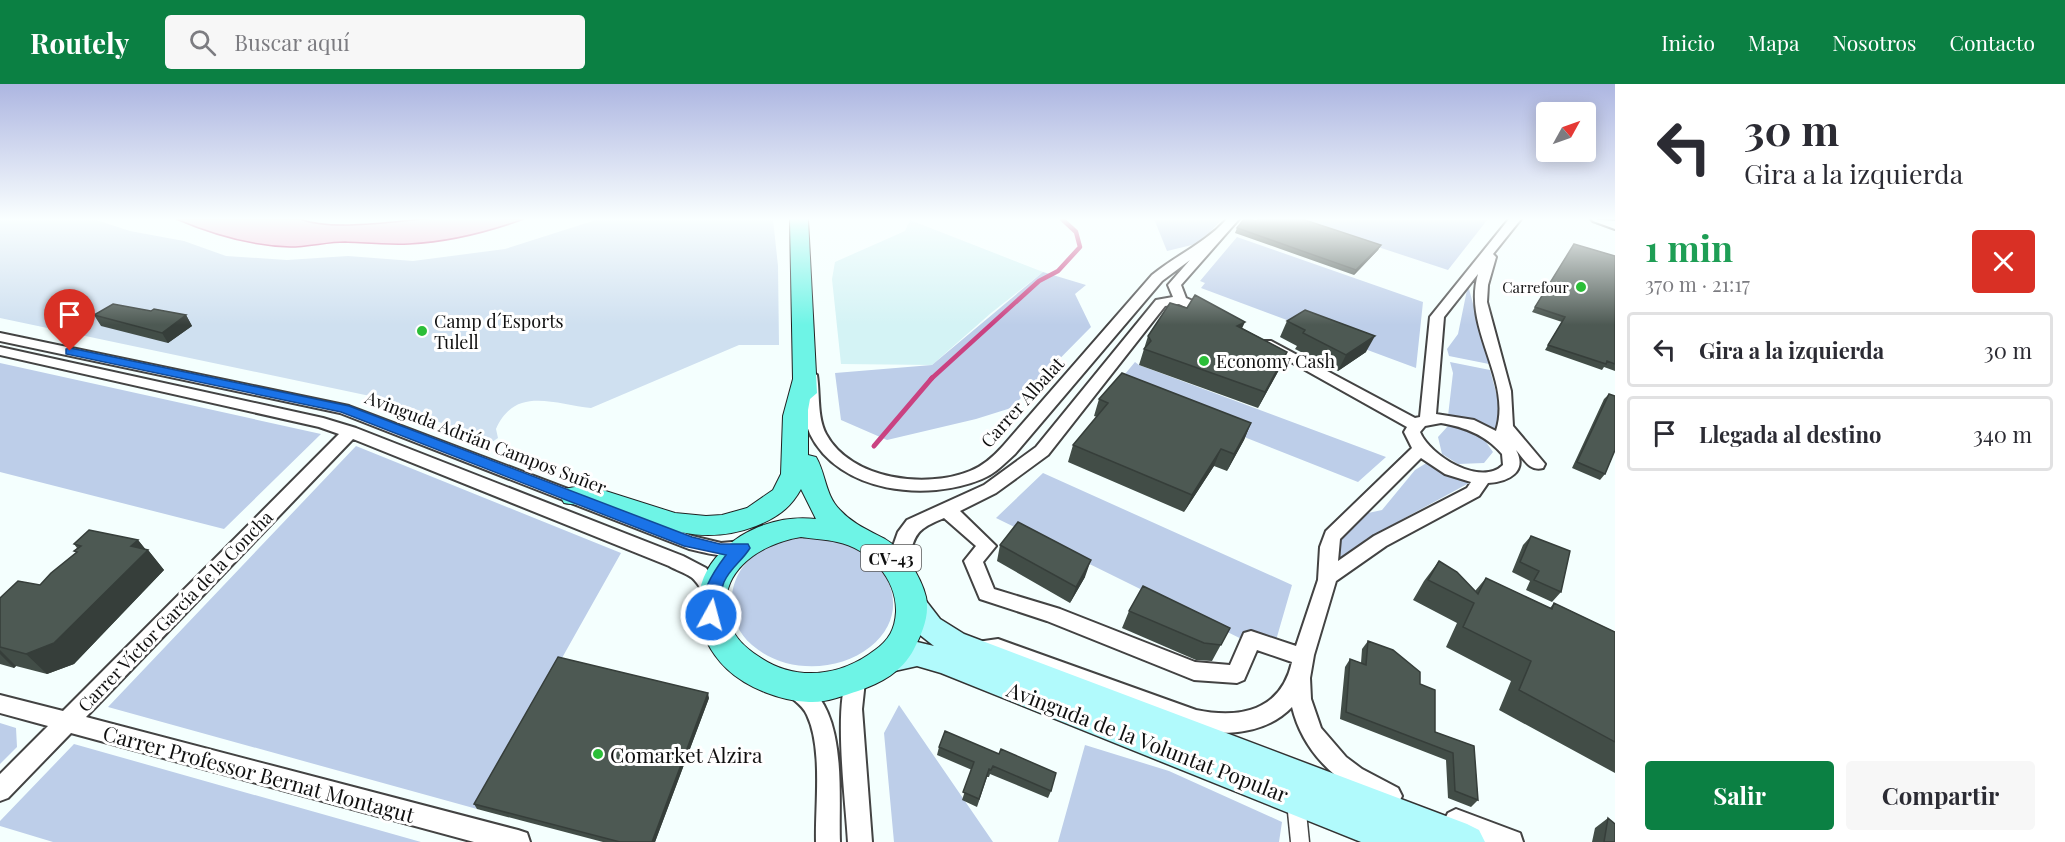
<!DOCTYPE html>
<html lang="es">
<head>
<meta charset="utf-8">
<style>
  :root { --surface:#fff; --page:#f7f7f7; --text:#2b2b33; --muted:#7c7c81; --line:#e1e1e2; --accent:#0b8043 }
  body { margin:0; font-family:"Playfair Display",serif; background:var(--page); color:var(--text); height:100vh; display:flex; flex-direction:column; font-size:22px; white-space:nowrap }
  * { box-sizing:border-box; margin:0 }
  p { font-size:20px; color:var(--muted) }
  .icon { flex:none; width:33px; height:33px; fill:none; stroke:currentColor; stroke-width:2; stroke-linecap:round; stroke-linejoin:round }
  .map { position:relative; flex:1; overflow:hidden }
  .details { display:flex; flex-direction:column; background:var(--surface); width:450px }
  .details>* { flex:none }
  .hud { background:#fff; color:var(--text); overflow:hidden }
  .needle { width:39px; rotate:50deg }
  .tools { position:absolute; left:1536px; top:18px; display:grid; gap:12px }
  .tools a { display:grid; place-items:center; width:60px; height:60px; border-radius:6px; background:var(--surface); box-shadow:0 3px 15px #0003; font-size:30px }
  .pin { position:absolute; display:grid; place-items:center; width:51px; height:51px; color:#fff; margin:-62px -26px; border-radius:50% 50% 50% 0; rotate:-45deg; box-shadow:0 0 6px #0007 }
  .pin .icon { rotate:45deg }
  .me { position:absolute; width:66px; margin:-33px; rotate:7deg; stroke-linejoin:round; filter:drop-shadow(0 0 4px #0008) }
  .turn { display:flex; align-items:center; gap:21px; height:126px; padding:0 30px; font-size:27px }
  .turn .icon { width:78px; height:78px; stroke-width:2.5 }
  .turn b { display:block; font-size:42px; line-height:51px }
  .round { display:grid; place-items:center; flex:none; width:63px; height:63px; border-radius:6px; background:var(--page) }
  .overview { display:flex; align-items:center; justify-content:space-between; height:102px; padding:0 30px }
  h1 { font-size:36px; font-weight:700; line-height:45px; color:#1e9e55 }
  .action { display:flex; gap:12px; margin-top:auto; padding:12px 30px }
  .action a { flex:1; height:69px; border-radius:6px; background:var(--accent); color:#fff; font-size:24px; font-weight:700; line-height:69px; text-align:center }
  .action a+a { background:var(--page); color:var(--text) }
  ul { padding:0; list-style:none }
  li { display:flex; align-items:center; gap:18px; height:75px; margin:0 12px 9px; padding:0 18px; border:3px solid var(--line); border-radius:6px }
  li div { flex:1 }
  li b { display:block; font-size:22px }
  li em { font-style:normal }
  header { display:flex; align-items:center; gap:36px; box-sizing:border-box; height:84px; padding:0 30px; background:var(--accent); color:#fff }
  header strong { font-size:28px }
  nav { display:flex; gap:33px; margin-inline-start:auto; font-size:21px }
  .search { width:420px; height:54px; background:var(--page); display:flex; align-items:center; gap:15px; box-sizing:border-box; padding:0 21px; border-radius:6px; color:var(--muted); font-size:22px }
  main { display:flex; flex:1; min-height:0 }
  .map>svg:first-child { display:block }
</style>
</head>
<body>
<header>
<strong>Routely</strong>
<div class="search"><svg class="icon" aria-label="search" viewBox="0 0 24 24"><circle cx="10" cy="10" r="6"/><path d="M15 15l6 6"/></svg>Buscar aquí</div>
<nav><a>Inicio</a><a>Mapa</a><a>Nosotros</a><a>Contacto</a></nav>
</header>
<main>
<div class="map">
<svg width="1615" height="758" viewBox="0 0 1615 758">
  <rect width="100%" height="100%" fill="#f4fffe"/>
  <path fill="#d4f3f5" d="M910 136 1043 188 991 229 932 281 841 280 832 195 835 178 905 147Z"/>
  <path fill="#bdcee9" d="M1154 135H1222L1200 159 1167 167Z
    M1293 135H1488L1448 186Z
    M1237 153 1423 218 1416 284 1201 204 1205 199 1200 197Z
    M1043 188 1086 201 1075 210 1091 243 1011 324 976 335 887 356 841 336 835 289 932 281Z
    M1468 201 1489 280 1449 272 1447 265 1458 250Z
    M1135 278 1139 281 1386 373 1358 398 1115 302Z
    M1450 278 1490 286 1503 334 1497 346 1448 332 1453 289Z
    M0 279 321 350 224 445 0 388Z
    M1454 341 1481 351 1493 368 1484 379 1458 380 1442 370 1438 353 1448 342Z
    M356 362 621 469 477 725 108 623Z
    M1428 378 1469 399 1366 455 1341 477 1332 471 1338 454 1359 431 1382 426 1415 386Z
    M1043 389 1292 501 1272 570 996 434Z
    M802 453C819 453 836 453 851 461 893 482 911 530 870 563 837 589 784 589 752 561 722 535 726 489 759 468 773 459 787 456 802 453Z
    M899 621 993 758H894L884 649Z
    M0 639 16 644 17 663 0 680Z
    M74 660 421 758H53L0 742V737Z
    M1085 661 1169 687 1282 738 1279 758H1058Z"/>
  <path fill="#cfe0f0" d="M0 135H93L130 147 184 157 226 172 287 176 348 172 413 177 505 165 599 135H773L778 182 779 261H739L591 324C556 321 515 301 496 345L498 354 492 358 370 312 0 234Z"/>
  <path fill="#f5bad6" stroke="#ca4281" stroke-width="1.5" d="M176 135H300C331 147 389 138 423 135 456 132 491 135 524 135 488 148 448 158 409 160 387 161 366 159 345 158 327 158 309 163 290 163 252 162 211 150 176 135Z"/>
  <g fill="none" stroke-linecap="round" stroke-linejoin="round">
    <path stroke="#ca4281" stroke-width="4.5" d="M931 295 1039 197 1058 187 1080 163 1076 148 1062 135"/>
    <path stroke="#ca4281" stroke-width="5" d="M874 362 932 294"/>
    <g stroke="#434343" stroke-width="3">
      <path id="pedestrian" d="M1297 720 1303 722 1306 728 1309 758H1291L1288 728 1291 722Z"/>
    </g>
    <g stroke="#434343" stroke-width="4">
      <path id="minor" d="M1227 135H1239L1181 201 1186 214 1214 226 1216 229 1214 232H1204L1179 220 1165 222 1048 371 996 409 960 427 996 462 983 478 994 505 1060 525 1195 578 1230 581 1244 549 1251 547 1296 562 1318 496 1320 463 1326 447 1412 364 1404 348 1407 343 1259 260 1261 257H1271L1415 334 1420 333 1430 233 1509 135H1521L1493 170 1496 173 1488 201 1487 218 1511 307 1513 342 1545 380 1543 384C1530 388 1524 375 1516 366 1528 388 1508 398 1488 399L1479 412 1386 462 1336 497 1314 571 1310 594 1311 615 1321 644 1346 673 1362 685 1398 704 1402 712 1398 720 1390 723C1344 705 1304 673 1292 623 1270 646 1237 651 1207 648L998 571 977 573 970 571 967 565 970 559 998 555 1196 626C1240 635 1281 627 1292 578L1257 566 1244 596 1237 599 1194 596 1047 537 980 515 964 477 976 462 944 434C907 449 919 454 903 484L896 486 889 484 887 479 898 448 907 436 984 401 1036 363 1156 216 1173 213 1168 201 1190 176 1162 197 1015 370C1005 379 995 390 982 395 927 418 839 409 810 350 802 333 805 310 803 291L810 287 817 291C820 310 817 333 826 350 851 396 926 405 970 387 983 382 994 372 1003 362L1152 191C1178 170 1204 160 1227 135ZM1478 190C1462 245 1513 296 1496 347L1474 336 1436 330 1444 233ZM1441 339C1465 343 1486 351 1502 370L1503 381C1481 403 1430 372 1420 348L1425 342ZM1421 374 1445 390 1471 398 1467 404 1374 452 1338 477 1340 455Z
        M1591 135 1615 137V145L1593 137Z
        M0 249 349 322 692 452 721 459 743 457 749 459 752 464 749 469C728 475 710 470 689 465L340 329 0 257Z
        M0 263 323 334 356 344 683 472 706 484 723 507 720 512C703 518 702 501 691 493 685 489 676 486 669 482L353 355 86 633 518 746 527 749 530 758H474L71 649 8 714 0 717V690L48 642 0 629V611L63 627 339 350 319 343 0 271Z
        M855 588 862 591 865 597 862 625 872 758H848C846 720 833 622 848 591Z
        M793 594C850 614 838 710 840 758H816C815 721 823 665 807 631 802 619 788 614 782 603L786 597Z
        M1456 725 1520 749 1523 758H1480L1448 745 1444 737 1448 729Z"/>
    </g>
    <g stroke="#323232" stroke-width="3">
      <path id="secondary" d="M913 510 923 513 940 535 964 550 1467 740 1479 746 1485 758H1361L941 589 917 582 890 588 879 584 875 575 879 566 917 558 934 562 915 547 899 521 903 513Z"/>
    </g>
    <g stroke="#212121" stroke-width="2">
      <path id="primary" d="M790 135H808L817 309 810 315 808 326V371L816 373C826 390 825 411 840 426 853 440 868 446 885 455 904 466 921 492 926 513 930 532 922 549 914 565 902 588 881 599 858 607 842 612 826 619 809 618 781 617 747 604 727 585 693 552 687 502 721 468 745 443 782 431 816 435L801 405C790 425 776 434 756 442 695 465 657 439 600 423 588 419 576 422 564 419L560 412 564 405 580 402 593 403 675 429 706 432 722 431 747 424 773 406 781 390 783 332 793 295ZM801 453C813 455 825 455 837 458 870 465 897 495 896 528 895 545 889 556 875 566 840 593 795 598 758 572 747 565 735 554 731 542 711 491 758 460 801 453Z"/>
    </g>
    <use href="#pedestrian" fill="#fff" fill-rule="evenodd"/>
    <use href="#minor" fill="#fff" fill-rule="evenodd"/>
    <use href="#secondary" fill="#b1fafc" fill-rule="evenodd"/>
    <use href="#primary" fill="#6ef4e6" fill-rule="evenodd"/>
  </g>
  <path fill="#424d47" d="M1256 137 1381 161 1378 166 1354 191 1235 149 1237 144Z
    M1574 160 1615 172V287L1604 283 1602 286 1545 266 1562 238 1532 228Z
    M151 227 186 231 192 242 168 259 101 242 94 231Z
    M1287 237 1366 268 1338 287 1295 265 1297 262 1280 253Z
    M1242 244 1287 268 1280 284 1258 324 1139 281 1148 252Z
    M1609 310 1605 390 1600 396 1572 384 1604 315Z
    M1099 315 1251 339 1244 356 1227 387 1214 382 1184 428 1068 378 1073 361 1097 333 1094 332Z
    M1531 452 1561 508 1552 518 1526 506 1530 497 1512 488 1523 461Z
    M138 456 145 465 148 466 164 486 74 580 47 590 16 582 14 584 0 580V514L40 501 76 469 74 467 77 464 74 460Z
    M1000 461 1085 493 1070 519 997 477Z
    M1439 477 1475 507 1486 494 1550 524 1554 519 1615 548V689L1499 626 1511 597 1446 563 1457 539 1413 516 1424 497Z
    M1129 527 1230 544 1212 577 1196 576 1122 544Z
    M1368 557 1420 600 1435 648 1474 662 1478 716 1471 723 1448 714 1446 676 1340 635 1345 583 1350 575 1361 579 1362 565Z
    M709 614 655 758H603L477 725 474 720Z
    M945 647 1051 707 1048 714 990 690 989 693H987L977 723 962 716 972 686 937 671 939 663Z
    M1608 734 1615 758H1592L1595 744Z"/>
  <path fill="#363e3a" d="M1381 161 1378 166 1354 191 1356 186Z
    M186 231 192 242 168 259 162 249Z
    M1245 238 1238 253 1237 242Z
    M1375 252 1366 268 1338 287 1346 271Z
    M1287 268 1280 284 1258 324 1265 308Z
    M1251 339 1244 356 1227 387 1234 370Z
    M1221 365 1214 382 1184 428 1192 411Z
    M138 456 147 467 148 466 164 486 74 580 47 590 26 570 131 462Z
    M1091 476 1085 493 1070 519 1076 503Z
    M0 566 16 582 14 584 0 570Z
    M708 609 709 614 655 758H652Z"/>
  <path fill="#4d5953" stroke="#363e3a" stroke-width="1.5" d="M1244 135H1248L1256 137 1259 135H1302L1381 161 1356 186 1237 144Z
    M1574 160 1615 172V280L1607 277 1606 280 1548 261 1565 233 1535 223Z
    M1195 211 1245 238 1237 242 1287 268 1265 308 1144 265 1151 257 1148 252 1170 219 1187 224Z
    M113 220 151 227 154 225 186 231 162 249 94 231Z
    M1305 226 1375 252 1346 271 1303 249 1305 246 1287 237Z
    M1122 289 1251 339 1234 370 1221 365 1192 411 1073 361 1108 319 1099 315Z
    M1609 310 1615 312V366L1605 390 1577 378Z
    M1018 438 1091 476 1076 503 1000 461Z
    M89 446 138 456 131 462 148 466 54 559 26 570 0 563V514L18 497 40 501 51 489 77 468 74 467 81 462 74 460Z
    M1531 452 1570 467 1561 508 1534 496 1539 487 1520 478Z
    M1439 477 1457 488 1478 510 1486 494 1552 525 1554 519 1615 548V658L1519 606 1531 577 1463 543 1474 519 1428 496Z
    M1143 502 1230 544 1221 561 1204 559 1129 527Z
    M1368 557 1393 566 1420 588V600L1435 606V648L1474 662 1478 716 1455 707 1453 669 1346 628 1350 575 1366 581Z
    M558 573 708 609 652 758H620L474 720Z
    M945 647 999 670 1001 665 1056 689 1051 707 993 682 991 686 989 685 979 715 963 708 974 678 939 663Z
    M1608 734 1615 740V758H1604Z"/>
  <linearGradient id="sky" x2="0" y2="1"><stop stop-color="#adb6e1"/><stop offset="0.56" stop-color="#faffff"/><stop offset="1" stop-color="#faffff" stop-opacity="0"/></linearGradient>
  <rect width="1615" height="241" fill="url(#sky)"/>
  <path fill="#1a73e8" stroke="#114b97" stroke-width="1.5" d="M70 264 349 322 692 453 720 460H748L750 464C743 476 730 484 724 498 719 510 723 524 717 535L711 537 706 535C695 514 714 487 726 471L684 462 341 328 66 270V265Z"/>
  <g fill="#2bbe38" stroke="#fff" stroke-width="2">
    <circle cx="1581" cy="203" r="6"/>
    <circle cx="422" cy="247" r="6"/>
    <circle cx="1204" cy="277" r="6"/>
    <circle cx="598" cy="670" r="6"/>
  </g>
  <g text-anchor="middle" dominant-baseline="central" stroke-width="6" stroke-linejoin="round" paint-order="stroke">
    <g font-size="15" fill="#101010" stroke="#fff" text-anchor="end">
      <text x="1569" y="203">Carrefour</text>
    </g>
    <rect fill="#fff" stroke="#585858" stroke-width="1.5" x="861" y="461" width="60" height="26" rx="4.5"/>
    <g font-size="16" font-weight="bold" fill="#101010">
      <text x="891" y="474">CV-43</text>
    </g>
    <g font-size="18" fill="#101010" stroke="#fff" text-anchor="start">
      <text x="434" y="237">Camp d´Esports<tspan x="434" dy="21">Tulell</tspan></text>
      <text x="1216" y="277">Economy Cash</text>
    </g>
    <g font-size="18" fill="#101010" stroke="#fff">
      <text transform="translate(1022 318) rotate(-48)">Carrer Albalat</text>
      <text transform="translate(486 358) rotate(21)">Avinguda Adrián Campos Suñer</text>
      <text transform="translate(175 527) rotate(-46)">Carrer Víctor García de la Concha</text>
    </g>
    <g font-size="21" fill="#101010" stroke="#fff">
      <text transform="translate(1148 657) rotate(21)">Avinguda de la Voluntat Popular</text>
      <text transform="translate(259 689) rotate(15)">Carrer Professor Bernat Montagut</text>
    </g>
    <g font-size="21" fill="#101010" stroke="#fff" text-anchor="start">
      <text x="610" y="670">Comarket Alzira</text>
    </g>
  </g>
</svg>
<div class="tools">
<a><svg class="needle" viewBox="-14 -14 28 28"><path d="M0-13l5 13h-10z" fill="#e53935"/><path d="M0 13l5-13h-10z" fill="#7c7c81"/></svg></a>
</div>
<div class="pin" style="left:70px;top:267px;background:#d93025"><svg class="icon" aria-label="arrive" viewBox="0 0 24 24"><path d="M6 21V4h12l-3 4 3 4H6"/></svg></div>
<svg class="me" style="left:711px;top:531px" viewBox="-20 -20 40 40"><circle r="17" fill="#1a73e8" stroke="#fff" stroke-width="3"/><path d="M0-11L8 9 0 5-8 9z" fill="#fff"/></svg>
</div>
<section class="details">
<div class="hud">
<div class="turn"><svg class="icon" aria-label="left" viewBox="0 0 24 24"><path d="M17 20v-9H6M10 6l-5 5 5 5"/></svg><div><b>30 m</b>Gira a la izquierda</div></div>
</div>
<div class="overview"><div><h1>1 min</h1><p>370 m · 21:17</p></div><a class="round" style="background:#d93025;color:#fff"><svg class="icon" aria-label="close" viewBox="0 0 24 24"><path d="M6 6l12 12M18 6L6 18"/></svg></a></div>
<ul>
<li><svg class="icon" aria-label="left" viewBox="0 0 24 24"><path d="M17 20v-9H6M10 6l-5 5 5 5"/></svg><div><b>Gira a la izquierda</b></div><em>30 m</em></li>
<li><svg class="icon" aria-label="arrive" viewBox="0 0 24 24"><path d="M6 21V4h12l-3 4 3 4H6"/></svg><div><b>Llegada al destino</b></div><em>340 m</em></li>
</ul>
<div class="action"><a>Salir</a><a>Compartir</a></div>
</section>
</main>
</body>
</html>
